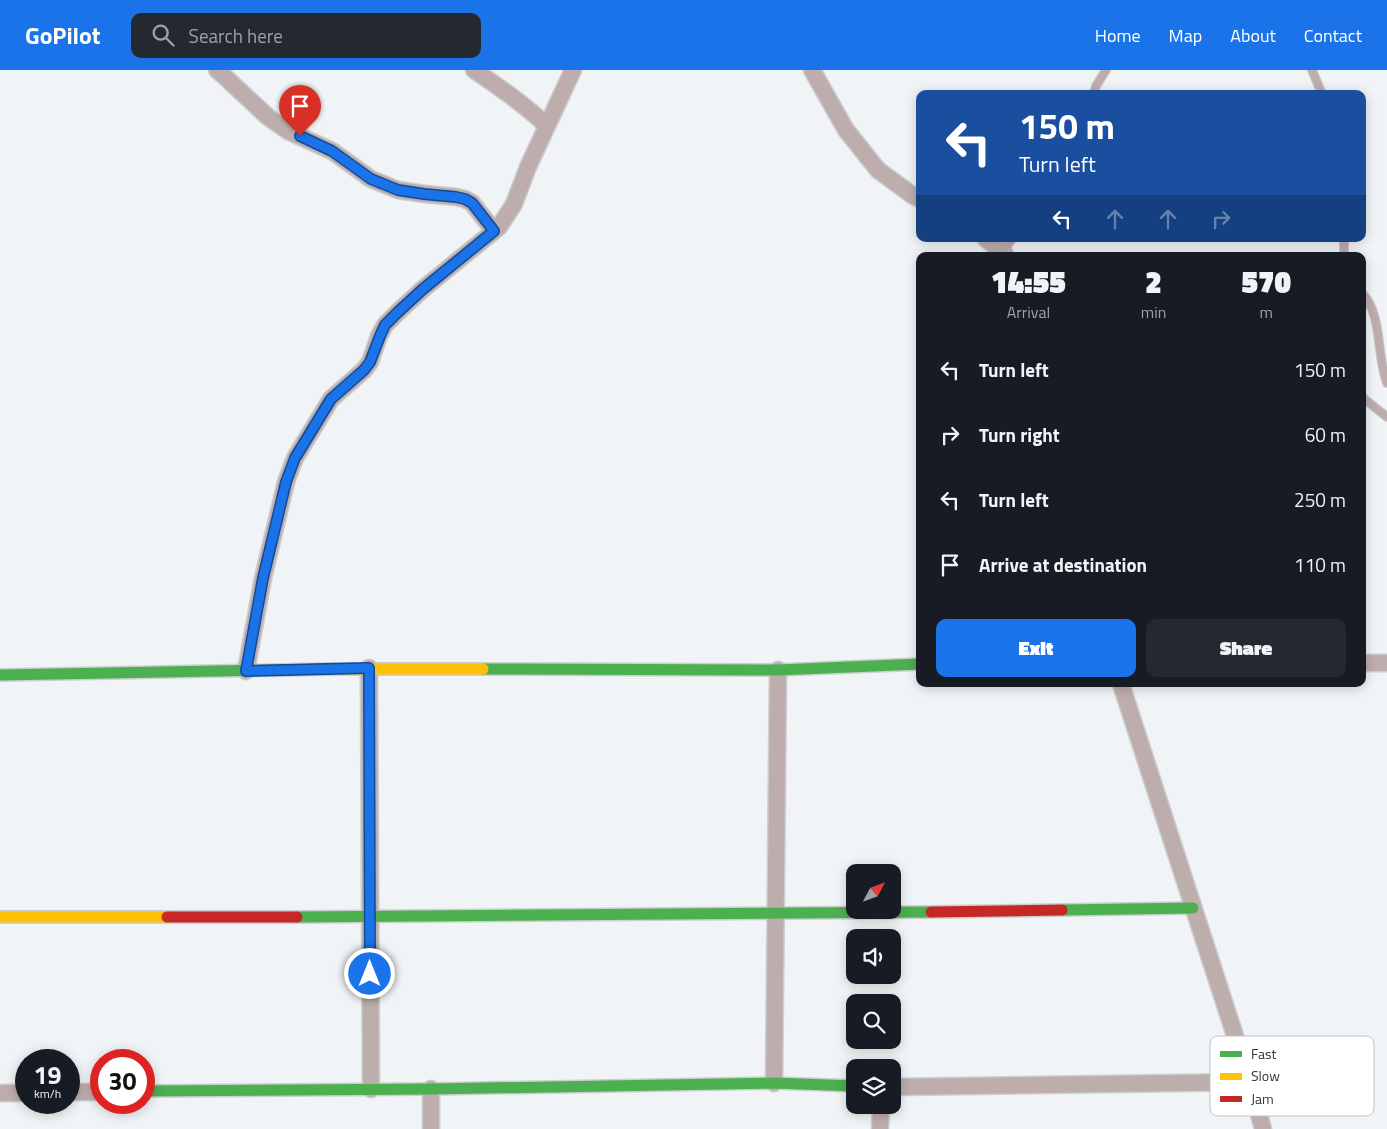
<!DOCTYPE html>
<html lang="en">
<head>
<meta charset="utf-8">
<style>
  :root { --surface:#171b24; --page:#242831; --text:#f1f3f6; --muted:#9ea1a6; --accent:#1a73e8 }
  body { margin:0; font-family:"Titillium Web",sans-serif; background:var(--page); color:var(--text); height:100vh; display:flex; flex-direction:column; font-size:19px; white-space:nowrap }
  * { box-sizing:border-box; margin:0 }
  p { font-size:16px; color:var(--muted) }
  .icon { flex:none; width:28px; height:28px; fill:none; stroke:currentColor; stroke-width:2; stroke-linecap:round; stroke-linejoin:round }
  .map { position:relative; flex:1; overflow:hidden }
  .panel { position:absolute; left:916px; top:182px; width:450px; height:435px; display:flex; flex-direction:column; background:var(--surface); border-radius:10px; box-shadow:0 2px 12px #0003 }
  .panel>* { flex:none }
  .top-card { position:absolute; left:916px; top:20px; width:450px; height:152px; border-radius:10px; box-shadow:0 2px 12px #0003; background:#1a4fa0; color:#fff; overflow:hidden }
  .needle { width:32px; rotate:49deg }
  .controls { position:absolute; left:846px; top:794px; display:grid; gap:10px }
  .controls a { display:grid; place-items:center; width:55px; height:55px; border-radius:10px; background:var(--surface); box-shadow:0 2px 12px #0003; font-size:25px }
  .speed { position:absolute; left:15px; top:979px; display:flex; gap:10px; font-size:25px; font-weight:700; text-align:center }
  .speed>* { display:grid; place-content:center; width:65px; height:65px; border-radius:50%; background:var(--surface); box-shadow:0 2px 12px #0003; line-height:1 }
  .speed small { font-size:12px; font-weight:400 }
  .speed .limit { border:8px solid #d22; background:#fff; color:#111 }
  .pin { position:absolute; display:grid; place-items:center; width:42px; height:42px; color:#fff; margin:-51px -21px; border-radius:50% 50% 50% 0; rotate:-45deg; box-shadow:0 0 5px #0007 }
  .pin .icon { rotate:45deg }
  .me { position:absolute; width:55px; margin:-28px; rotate:0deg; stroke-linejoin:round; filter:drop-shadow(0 0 4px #0008) }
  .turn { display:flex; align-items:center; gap:18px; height:105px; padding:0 20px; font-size:22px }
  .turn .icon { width:65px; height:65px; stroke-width:2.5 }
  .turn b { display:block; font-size:35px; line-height:42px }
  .lanes { display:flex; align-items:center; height:48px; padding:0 20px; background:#0003; justify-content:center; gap:25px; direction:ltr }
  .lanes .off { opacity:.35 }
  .eta { display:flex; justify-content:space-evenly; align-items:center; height:85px; text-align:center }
  .eta b { font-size:30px; font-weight:800; line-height:35px }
  .cta { display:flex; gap:10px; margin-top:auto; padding:10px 20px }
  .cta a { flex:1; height:58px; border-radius:10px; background:var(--accent); color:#fff; font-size:20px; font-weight:800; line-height:58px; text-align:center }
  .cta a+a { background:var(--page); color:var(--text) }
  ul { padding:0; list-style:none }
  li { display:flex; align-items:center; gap:15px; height:65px; padding:0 20px }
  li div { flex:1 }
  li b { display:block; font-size:19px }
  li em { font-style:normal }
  header { display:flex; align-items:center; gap:30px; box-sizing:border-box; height:70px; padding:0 25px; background:var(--accent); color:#fff }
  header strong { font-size:24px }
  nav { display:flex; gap:28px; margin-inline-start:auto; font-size:18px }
  .search { width:350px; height:45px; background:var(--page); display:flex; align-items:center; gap:12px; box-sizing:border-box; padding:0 18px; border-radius:10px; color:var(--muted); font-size:19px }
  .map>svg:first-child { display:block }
</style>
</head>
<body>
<header>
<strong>GoPilot</strong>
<div class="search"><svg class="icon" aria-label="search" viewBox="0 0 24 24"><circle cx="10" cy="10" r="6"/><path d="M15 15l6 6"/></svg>Search here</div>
<nav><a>Home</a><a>Map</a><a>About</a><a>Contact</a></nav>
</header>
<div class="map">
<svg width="1387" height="1059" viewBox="0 0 1387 1059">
  <rect width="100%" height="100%" fill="#f1f4f6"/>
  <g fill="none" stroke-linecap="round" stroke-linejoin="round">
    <g stroke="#cccecf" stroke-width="10">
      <path id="lane" d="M1312 0 1322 24
        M1094 24 1096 16 1106 0
        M1005 184 1008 174 1012 169
        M1344 186V169
        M1362 223C1383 245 1376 285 1387 313
        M1362 327 1387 347"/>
    </g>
    <g stroke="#cccecf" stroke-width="19">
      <path id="street" d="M217 0 224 6 268 47 288 61 332 81 371 109 398 120 425 124 456 127 465 129 472 133 476 138 494 161
        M474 0C500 18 524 34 547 56
        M812 0 846 60 878 100 912 125 920 129
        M986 169 1005 184
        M1362 593H1387
        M369 598 371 1019
        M246 601 263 508 286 412 295 388 331 329 364 300 370 292 379 266 385 255 398 242 423 219 499 157 514 134 528 97 573 0
        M1121 614 1250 1012 1263 1059
        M774 1013 778 600
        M892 1017 1250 1012
        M431 1019V1059
        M69 1022H101
        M0 1023H26
        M880 1059 881 1035"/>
    </g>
    <g stroke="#cccecf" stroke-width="14">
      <path id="fast" d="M483 599 778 600 920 594
        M0 605 331 599
        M1062 840 1193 838
        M297 847 931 842
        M144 1021 431 1019 774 1013 855 1016"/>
    </g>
    <g stroke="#cccecf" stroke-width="14">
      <path id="slow" d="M331 599H483
        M0 847H167"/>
    </g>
    <g stroke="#cccecf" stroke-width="14">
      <path id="jam" d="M931 842 1062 840
        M167 847H297"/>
    </g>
    <use href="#lane" stroke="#beadad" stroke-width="8"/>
    <use href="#street" stroke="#beadad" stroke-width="16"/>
    <use href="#fast" stroke="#4caf50" stroke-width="11"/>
    <use href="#slow" stroke="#ffc107" stroke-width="11"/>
    <use href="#jam" stroke="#c62828" stroke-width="11"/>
  </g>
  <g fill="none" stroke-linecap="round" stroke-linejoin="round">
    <g stroke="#114b97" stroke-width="12">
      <path id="route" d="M300 66 332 81 371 109 398 120 424 124 456 127 465 129 472 133 476 138 494 161 423 219 398 242 385 255 380 266 370 292 364 300 331 329 295 388 286 412 263 508 246 601 369 598 370 904"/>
    </g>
    <use href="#route" stroke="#1a73e8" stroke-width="9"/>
  </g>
  <rect x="1210" y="966" width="164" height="80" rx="8" fill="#fff" stroke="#c2c3c4" stroke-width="1"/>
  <rect x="1220" y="981" width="22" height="6" fill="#4caf50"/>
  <rect x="1220" y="1003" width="22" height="7" fill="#ffc107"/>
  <rect x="1220" y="1026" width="22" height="6" fill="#c62828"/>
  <g font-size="14" fill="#343639">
    <text x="1251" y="989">Fast</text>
    <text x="1251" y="1011">Slow</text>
    <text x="1251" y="1034">Jam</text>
  </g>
</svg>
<div class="controls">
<a><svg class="needle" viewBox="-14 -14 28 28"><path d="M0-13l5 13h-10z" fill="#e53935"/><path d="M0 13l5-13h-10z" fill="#9ea1a6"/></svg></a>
<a><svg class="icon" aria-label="sound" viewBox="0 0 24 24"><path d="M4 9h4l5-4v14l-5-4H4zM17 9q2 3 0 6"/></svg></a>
<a><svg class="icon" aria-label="search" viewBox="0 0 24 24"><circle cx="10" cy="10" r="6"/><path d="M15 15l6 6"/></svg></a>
<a><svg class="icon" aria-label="layers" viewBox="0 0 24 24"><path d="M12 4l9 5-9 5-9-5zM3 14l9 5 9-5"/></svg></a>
</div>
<div class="speed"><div>19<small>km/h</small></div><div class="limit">30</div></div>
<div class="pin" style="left:300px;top:66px;background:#d93025"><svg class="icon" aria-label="arrive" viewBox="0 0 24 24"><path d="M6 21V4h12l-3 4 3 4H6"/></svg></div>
<svg class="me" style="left:370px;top:904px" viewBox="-20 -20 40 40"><circle r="17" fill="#1a73e8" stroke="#fff" stroke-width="3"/><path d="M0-11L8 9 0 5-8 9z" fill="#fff"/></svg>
<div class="top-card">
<div class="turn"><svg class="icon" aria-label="left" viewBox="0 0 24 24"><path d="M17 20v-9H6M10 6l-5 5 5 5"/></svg><div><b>150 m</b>Turn left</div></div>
<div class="lanes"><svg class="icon" aria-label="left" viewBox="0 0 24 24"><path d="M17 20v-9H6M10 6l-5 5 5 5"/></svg><svg class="icon off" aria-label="ahead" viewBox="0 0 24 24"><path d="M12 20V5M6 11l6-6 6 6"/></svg><svg class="icon off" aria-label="ahead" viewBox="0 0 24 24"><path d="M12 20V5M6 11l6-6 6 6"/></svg><svg class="icon off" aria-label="right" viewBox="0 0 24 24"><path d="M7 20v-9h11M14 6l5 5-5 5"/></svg></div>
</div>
<section class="panel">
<div class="eta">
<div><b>14:55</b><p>Arrival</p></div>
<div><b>2</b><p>min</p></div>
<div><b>570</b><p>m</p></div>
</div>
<ul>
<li><svg class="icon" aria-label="left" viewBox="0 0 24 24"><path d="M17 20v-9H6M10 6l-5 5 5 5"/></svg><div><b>Turn left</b></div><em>150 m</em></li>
<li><svg class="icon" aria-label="right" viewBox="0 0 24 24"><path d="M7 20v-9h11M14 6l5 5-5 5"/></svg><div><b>Turn right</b></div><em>60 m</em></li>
<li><svg class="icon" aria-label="left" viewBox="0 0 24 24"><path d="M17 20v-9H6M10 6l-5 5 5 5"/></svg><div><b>Turn left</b></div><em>250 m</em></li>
<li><svg class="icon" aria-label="arrive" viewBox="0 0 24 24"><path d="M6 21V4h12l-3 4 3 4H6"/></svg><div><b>Arrive at destination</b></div><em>110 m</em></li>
</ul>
<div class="cta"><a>Exit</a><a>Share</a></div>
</section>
</div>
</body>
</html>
